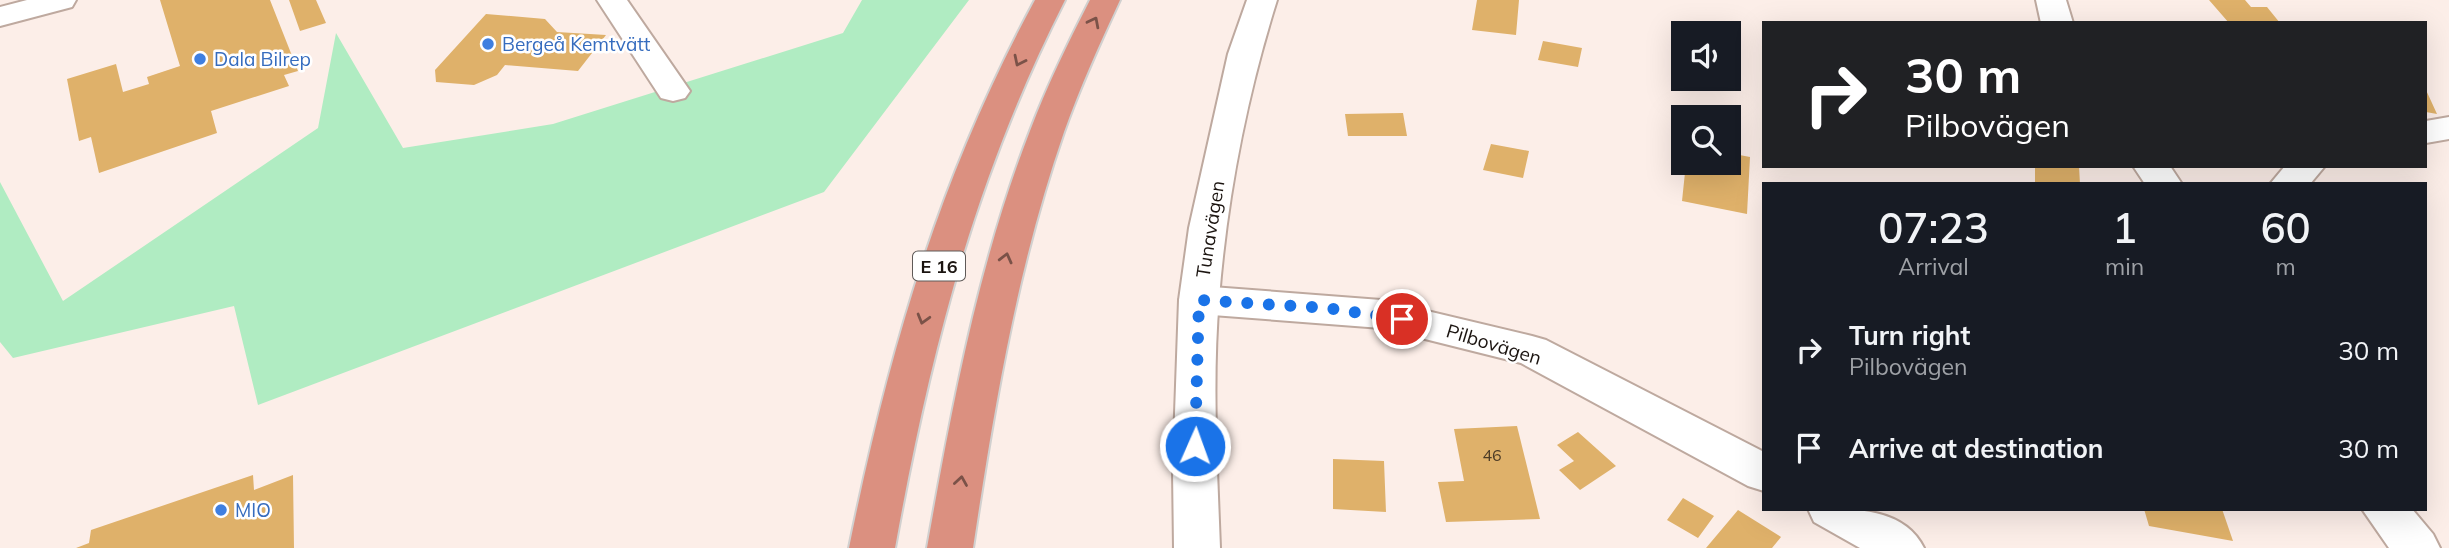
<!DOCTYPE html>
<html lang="en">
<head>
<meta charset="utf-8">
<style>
  :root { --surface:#171b24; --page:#242831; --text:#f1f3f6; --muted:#9ea1a6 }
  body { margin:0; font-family:Mulish,sans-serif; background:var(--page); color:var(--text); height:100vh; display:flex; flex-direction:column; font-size:26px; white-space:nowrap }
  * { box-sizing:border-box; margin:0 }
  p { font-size:23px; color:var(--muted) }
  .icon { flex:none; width:38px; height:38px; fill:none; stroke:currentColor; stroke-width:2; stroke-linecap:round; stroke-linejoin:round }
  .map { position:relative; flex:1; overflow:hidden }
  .side { position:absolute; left:1762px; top:182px; width:665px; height:329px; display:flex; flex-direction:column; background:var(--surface); border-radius:0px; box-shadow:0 7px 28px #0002 }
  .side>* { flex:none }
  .top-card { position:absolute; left:1762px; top:21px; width:665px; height:147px; border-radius:0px; box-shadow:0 7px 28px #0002; background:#202124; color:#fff; overflow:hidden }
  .buttons { position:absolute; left:1671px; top:21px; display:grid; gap:14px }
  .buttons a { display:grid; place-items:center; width:70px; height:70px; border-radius:0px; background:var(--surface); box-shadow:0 7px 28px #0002; font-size:35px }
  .pin { position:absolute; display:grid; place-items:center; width:60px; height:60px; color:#fff; margin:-30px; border:4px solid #fff; border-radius:50%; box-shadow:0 2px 7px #0007 }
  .me { position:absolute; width:77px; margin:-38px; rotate:2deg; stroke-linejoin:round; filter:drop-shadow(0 0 5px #0008) }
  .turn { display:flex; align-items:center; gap:24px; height:147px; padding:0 28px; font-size:32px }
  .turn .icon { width:91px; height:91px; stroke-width:2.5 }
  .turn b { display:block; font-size:49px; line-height:60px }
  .eta { display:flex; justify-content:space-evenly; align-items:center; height:119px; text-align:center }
  .eta b { font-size:42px; font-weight:600; line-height:49px }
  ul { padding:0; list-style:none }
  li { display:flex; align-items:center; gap:21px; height:98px; padding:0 28px }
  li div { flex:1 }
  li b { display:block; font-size:26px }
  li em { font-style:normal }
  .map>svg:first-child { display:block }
</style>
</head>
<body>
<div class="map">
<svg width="2449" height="548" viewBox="0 0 2449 548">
  <rect width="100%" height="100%" fill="#fceee8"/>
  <path fill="#b0ecc2" d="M862 0H969L824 192 258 405 234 306 13 358 0 342V182L63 301 318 128 336 33 403 148 553 124 843 33Z"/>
  <path fill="#dfb16a" d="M160 0H270L298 71 284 75 289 86 211 111 217 133 99 173 91 137 79 141 67 79 116 64 123 92 149 84 147 77 180 66Z
    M289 0H316L326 23 300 31Z
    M1477 0H1519L1516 35 1472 30Z
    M2209 0H2245L2251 7H2267L2280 23H2229Z
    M486 14 545 19 557 32 606 35 578 71 505 65 497 75 474 85 436 82 435 70Z
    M1543 41 1582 48 1578 67 1538 60Z
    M2426 90 2437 114 2426 112Z
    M1403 113 1407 136H1348L1345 114Z
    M1491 144 1529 151 1523 178 1483 170Z
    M1729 153 1750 157 1747 214 1682 201 1686 163H1729Z
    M2035 166H2079L2080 184H2035Z
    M1517 426 1540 519 1446 522 1438 482 1464 481 1454 429Z
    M1578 432 1616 466 1580 490 1559 470 1574 461 1557 445Z
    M1333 459 1384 461 1386 512 1333 509Z
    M253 475 254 490 293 475 294 548H76L89 543 91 530Z
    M1683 498 1714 516 1698 538 1667 520Z
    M2144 509H2222L2233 541 2149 526Z
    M1738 510 1781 537 1772 548H1706Z"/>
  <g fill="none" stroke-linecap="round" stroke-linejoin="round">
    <g stroke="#bea99f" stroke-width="4">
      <path id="street" d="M27 0H76L72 7 0 26V7Z
        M597 0H627L690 91 685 98 673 101 661 98Z
        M2036 0H2066L2073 23H2041Z
        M2449 117V139L2426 143V121Z
        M2133 166H2170L2182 184H2145Z
        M2285 166H2325L2310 184H2270Z
        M1199 286 1381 300 1532 336 1546 340 1764 452V491L1748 486 1521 363 1381 328 1199 314 1185 310 1179 300 1185 290Z
        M1808 509C1848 509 1903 505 1924 548H1860L1814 522Z
        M2362 509H2412L2433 534 2440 548H2389Z"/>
    </g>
    <g stroke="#bea99f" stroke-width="4">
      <path id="secondary" d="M1247 0H1277C1247 95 1227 198 1219 298 1212 379 1217 466 1220 548H1174L1173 470 1179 300 1189 228 1228 54Z"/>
    </g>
    <g stroke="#d1d0cf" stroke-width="4">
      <path id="highway" d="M1035 0H1065C974 179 930 352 895 548H849C889 351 939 178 1035 0Z
        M1090 0H1120C1100 43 1080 87 1064 132 1017 267 994 408 973 548H927C952 407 978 265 1030 131 1047 86 1068 43 1090 0Z"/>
    </g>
    <use href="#street" fill="#fff" fill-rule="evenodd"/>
    <use href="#secondary" fill="#fff" fill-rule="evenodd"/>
    <use href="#highway" fill="#db9080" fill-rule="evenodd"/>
  </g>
  <defs><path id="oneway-chevron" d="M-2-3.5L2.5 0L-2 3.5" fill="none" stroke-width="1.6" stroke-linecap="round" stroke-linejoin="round" transform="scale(1.75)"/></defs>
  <g stroke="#7b5248">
    <use href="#oneway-chevron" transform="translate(1094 22) rotate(-63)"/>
    <use href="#oneway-chevron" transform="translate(1019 61) rotate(116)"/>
    <use href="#oneway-chevron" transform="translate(1006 258) rotate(-76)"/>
    <use href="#oneway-chevron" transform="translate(923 319) rotate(106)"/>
    <use href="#oneway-chevron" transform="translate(961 481) rotate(-81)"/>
  </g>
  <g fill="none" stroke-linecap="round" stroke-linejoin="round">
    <path stroke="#1a73e8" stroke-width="12" stroke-dasharray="0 21.6" d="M1195 446 1199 300 1326 308 1402 319"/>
  </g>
  <g fill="#3f7fe0" stroke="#fff" stroke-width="2.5">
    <circle cx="488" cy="44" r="7"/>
    <circle cx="200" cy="59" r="7"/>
    <circle cx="221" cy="510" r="7"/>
  </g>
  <g text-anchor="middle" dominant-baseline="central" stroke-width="5" stroke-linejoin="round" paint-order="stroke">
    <g font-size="16" fill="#4c3b26">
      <text x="1492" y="455">46</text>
    </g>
    <rect fill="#fff" stroke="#5f5a58" stroke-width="2" x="913" y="251.5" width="52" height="29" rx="5"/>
    <g font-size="18" font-weight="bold" fill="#1b1410">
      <text x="939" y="266">E 16</text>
    </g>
    <g font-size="19" fill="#366cbe" stroke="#fff" text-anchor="start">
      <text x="502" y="44">Bergeå Kemtvätt</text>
      <text x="214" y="59">Dala Bilrep</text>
      <text x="235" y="510">MIO</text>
    </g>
    <g font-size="19" fill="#1b1410" stroke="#fff">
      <text transform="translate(1210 229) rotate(-81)">Tunavägen</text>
      <text transform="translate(1494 344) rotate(17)">Pilbovägen</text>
    </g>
  </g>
</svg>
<div class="buttons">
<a><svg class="icon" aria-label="sound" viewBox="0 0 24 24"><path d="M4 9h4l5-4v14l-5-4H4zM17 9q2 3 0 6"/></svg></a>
<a><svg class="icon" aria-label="search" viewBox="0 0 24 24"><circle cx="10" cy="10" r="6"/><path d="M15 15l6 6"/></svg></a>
</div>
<div class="pin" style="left:1402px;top:319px;background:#d93025"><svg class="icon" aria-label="arrive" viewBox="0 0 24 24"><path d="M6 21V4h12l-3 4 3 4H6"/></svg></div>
<svg class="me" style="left:1195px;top:446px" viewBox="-20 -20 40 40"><circle r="17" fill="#1a73e8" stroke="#fff" stroke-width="3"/><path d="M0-11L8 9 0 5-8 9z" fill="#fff"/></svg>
<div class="top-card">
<div class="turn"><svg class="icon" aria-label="right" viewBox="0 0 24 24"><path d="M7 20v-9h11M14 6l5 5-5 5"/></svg><div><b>30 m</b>Pilbovägen</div></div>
</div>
<section class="side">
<div class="eta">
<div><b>07:23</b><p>Arrival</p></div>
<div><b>1</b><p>min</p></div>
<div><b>60</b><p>m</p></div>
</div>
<ul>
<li><svg class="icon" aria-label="right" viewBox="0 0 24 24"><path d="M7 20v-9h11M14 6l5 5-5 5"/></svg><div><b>Turn right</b><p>Pilbovägen</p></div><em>30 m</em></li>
<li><svg class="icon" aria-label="arrive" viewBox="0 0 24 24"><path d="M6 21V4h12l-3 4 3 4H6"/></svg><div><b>Arrive at destination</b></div><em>30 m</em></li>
</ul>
</section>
</div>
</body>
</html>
